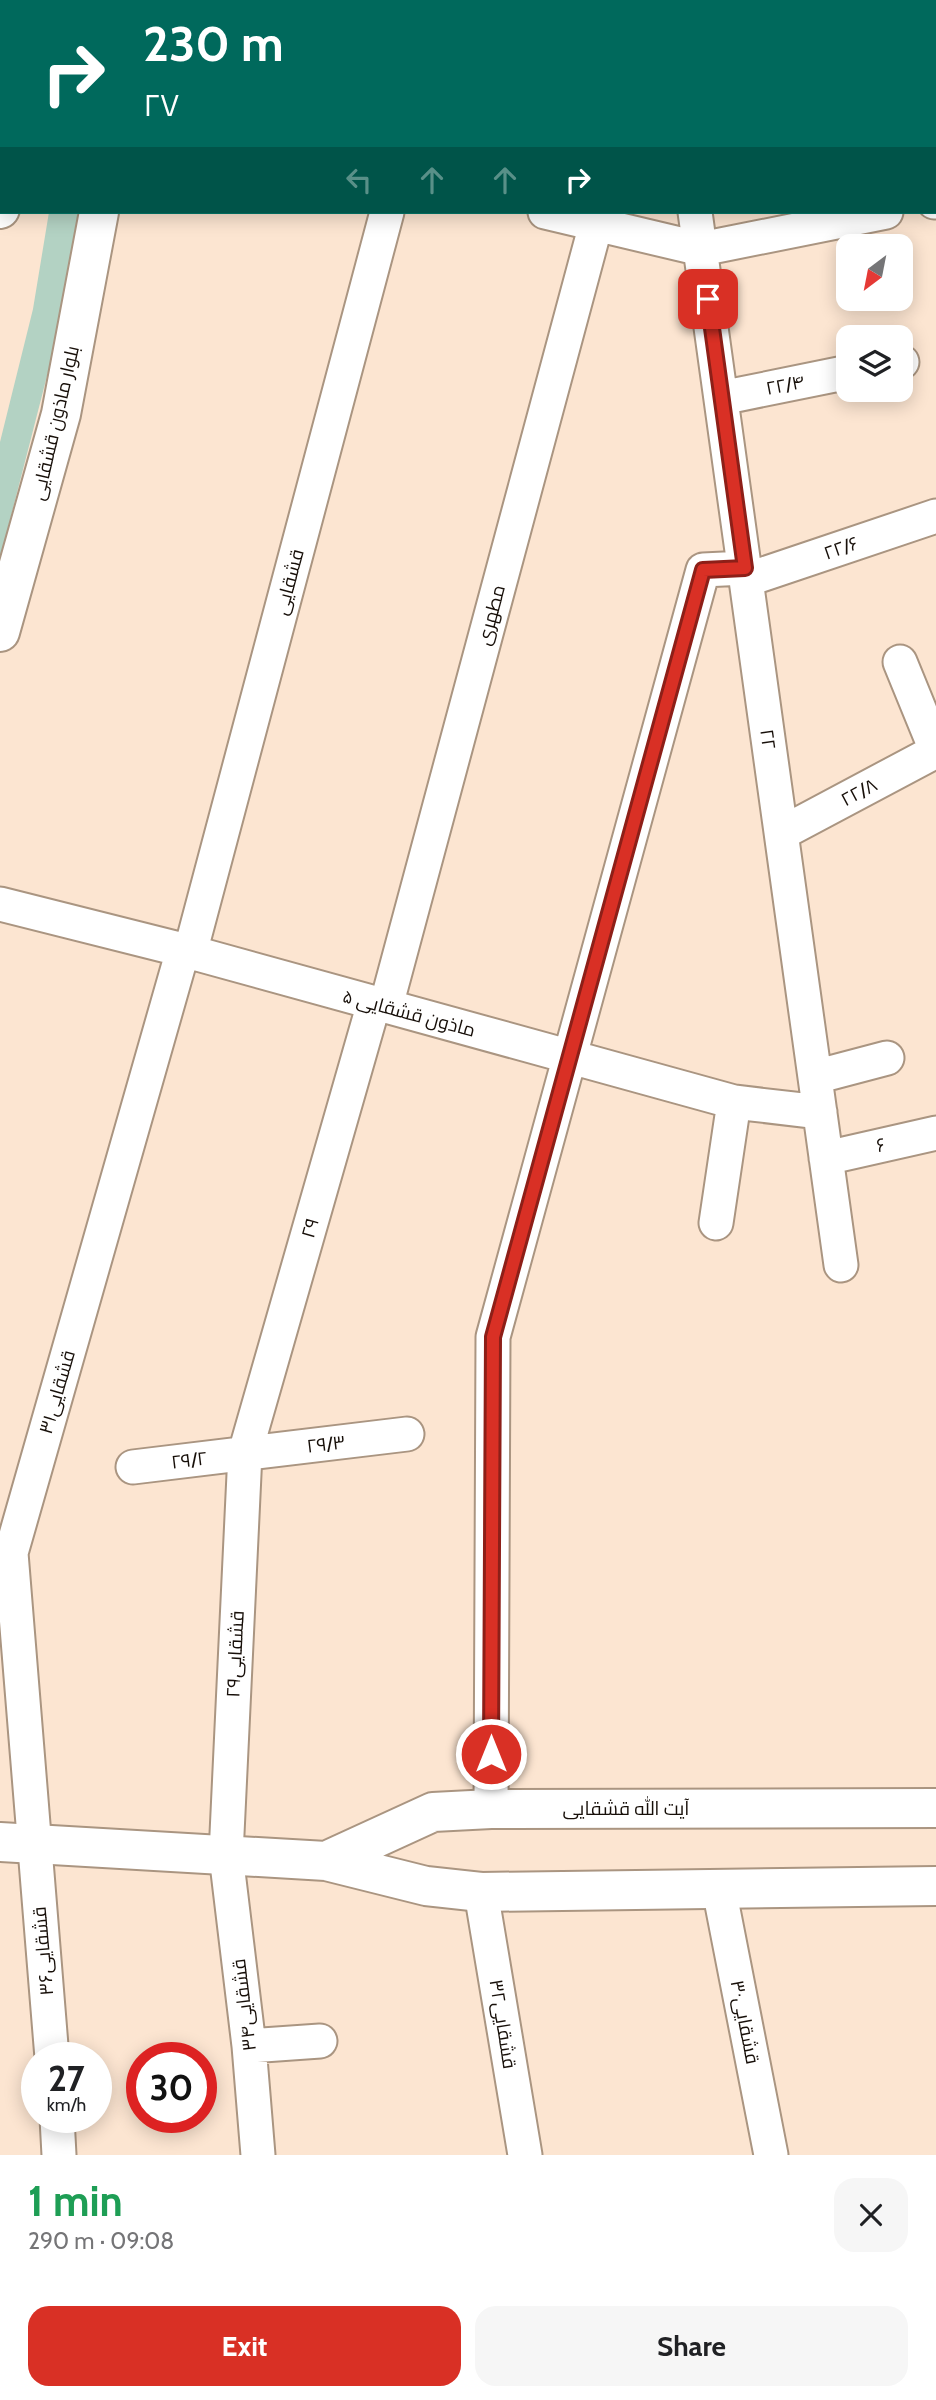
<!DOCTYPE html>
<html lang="en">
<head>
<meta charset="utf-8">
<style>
  :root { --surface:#fff; --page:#f6f6f6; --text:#202124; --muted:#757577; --accent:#d93025 }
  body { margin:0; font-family:Cabin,Cairo,sans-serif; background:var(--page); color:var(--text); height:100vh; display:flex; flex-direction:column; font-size:26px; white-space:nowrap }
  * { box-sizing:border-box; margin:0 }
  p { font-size:23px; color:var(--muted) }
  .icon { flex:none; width:38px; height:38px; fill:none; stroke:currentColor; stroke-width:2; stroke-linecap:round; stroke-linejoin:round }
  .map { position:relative; height:2155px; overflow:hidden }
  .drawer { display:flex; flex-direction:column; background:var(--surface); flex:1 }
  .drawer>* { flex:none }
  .top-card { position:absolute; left:0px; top:0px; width:936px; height:214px; box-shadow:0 4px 18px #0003; background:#00695c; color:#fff; overflow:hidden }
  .needle { width:46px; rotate:212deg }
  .buttons { position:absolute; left:836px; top:234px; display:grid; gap:14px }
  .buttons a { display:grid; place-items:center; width:77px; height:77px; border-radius:14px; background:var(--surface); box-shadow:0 4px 18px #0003; font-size:35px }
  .speed { position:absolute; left:21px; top:2042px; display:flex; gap:14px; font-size:35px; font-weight:700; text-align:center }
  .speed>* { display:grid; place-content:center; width:91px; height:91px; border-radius:50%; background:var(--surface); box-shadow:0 4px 18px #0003; line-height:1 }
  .speed small { font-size:18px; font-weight:400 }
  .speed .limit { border:10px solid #d22; background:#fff; color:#111 }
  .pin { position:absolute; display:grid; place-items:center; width:60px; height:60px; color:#fff; margin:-30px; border-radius:14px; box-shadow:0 4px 10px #0006 }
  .me { position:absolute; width:77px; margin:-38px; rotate:0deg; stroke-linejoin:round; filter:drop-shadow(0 0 5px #0008) }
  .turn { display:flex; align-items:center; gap:24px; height:147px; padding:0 28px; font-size:32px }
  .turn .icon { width:91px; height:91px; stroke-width:2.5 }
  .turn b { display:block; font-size:49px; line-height:60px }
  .lanes { display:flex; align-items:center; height:66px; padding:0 28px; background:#0003; justify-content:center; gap:35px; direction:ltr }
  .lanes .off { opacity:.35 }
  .round { display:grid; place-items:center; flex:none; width:74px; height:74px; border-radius:21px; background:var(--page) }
  .head { display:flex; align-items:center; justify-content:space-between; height:119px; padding:0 28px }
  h1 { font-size:42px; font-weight:700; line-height:52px; color:#1e9e55 }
  .action { display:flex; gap:14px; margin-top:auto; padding:14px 28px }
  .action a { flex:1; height:80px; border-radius:21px; background:var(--accent); color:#fff; font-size:28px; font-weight:700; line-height:80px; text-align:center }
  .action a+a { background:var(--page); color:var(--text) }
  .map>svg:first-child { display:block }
</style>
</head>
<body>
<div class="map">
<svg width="936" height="2155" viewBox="0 0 936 2155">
  <rect width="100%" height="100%" fill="#fce5d1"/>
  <path fill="#b3d2c3" d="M49 212H78L57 337 0 559V442L33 309Z"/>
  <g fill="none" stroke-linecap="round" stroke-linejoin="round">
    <g stroke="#aa9581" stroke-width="37">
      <path id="minor" d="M666 0V2
        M781 0V2
        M442 2 443 0
        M934 202H936
        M545 212 701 249 886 212
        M695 212 841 1265
        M901 362H902
        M721 398 849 372
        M746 580 936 516
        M900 662 936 750
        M782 833 936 751
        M0 904 183 950 734 1102 820 1112
        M190 953 387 212
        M386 1006 596 224
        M815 1077 887 1058
        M826 1158 936 1133
        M716 1223 734 1102
        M133 1467 407 1434
        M491 1809 493 1337 703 570 745 568
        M719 1889 771 2155
        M481 1892 525 2155
        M249 2046 320 2041
        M52 2058 11 1553 183 950
        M57 2118 59 2155
        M258 2155 249 2046 226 1855 245 1453 374 1003"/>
    </g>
    <g stroke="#aa9581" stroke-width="42">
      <path id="tertiary" d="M31 2V0
        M149 2 150 0
        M0 209 2 201
        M0 632 61 414 99 212
        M0 1842 326 1861 426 1886 481 1892 936 1886
        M326 1861 433 1812 491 1809 936 1808"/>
    </g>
    <use href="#minor" stroke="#fff" stroke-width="33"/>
    <use href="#tertiary" stroke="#fff" stroke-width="38"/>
  </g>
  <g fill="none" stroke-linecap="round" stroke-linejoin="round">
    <g stroke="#8d1f18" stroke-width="18">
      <path id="route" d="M491 1754 493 1337 703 570 745 568 708 299"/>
    </g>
    <use href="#route" stroke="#d93025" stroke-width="12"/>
  </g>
  <g text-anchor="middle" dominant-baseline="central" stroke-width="7" stroke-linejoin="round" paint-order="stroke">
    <g font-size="19" fill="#170f09" stroke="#fff">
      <text transform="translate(785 385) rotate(-11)">۲۲/۴</text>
      <text transform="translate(55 423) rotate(-77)">بلوار ماذون قشقایی</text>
      <text transform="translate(841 548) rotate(-19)">۲۲/۶</text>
      <text transform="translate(289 582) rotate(-75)">قشقایی</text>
      <text transform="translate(491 615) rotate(-75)">مطهری</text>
      <text transform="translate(768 739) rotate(82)">۲۲</text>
      <text transform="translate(859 792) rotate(-28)">۲۲/۸</text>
      <text transform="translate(409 1013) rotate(15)">ماذون قشقایی ۵</text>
      <text transform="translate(881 1145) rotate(-13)">۶</text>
      <text transform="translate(310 1228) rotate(-74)">۲۹</text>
      <text transform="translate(57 1392) rotate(-74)">۳۱قشقایی</text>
      <text transform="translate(326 1444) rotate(-7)">۲۹/۳</text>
      <text transform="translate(189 1460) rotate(-7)">۲۹/۲</text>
      <text transform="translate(235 1654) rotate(-87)">قشقایی۲۹</text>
      <text x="626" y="1808">آیت الله قشقایی</text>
      <text transform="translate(43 1951) rotate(-95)">قشقایی۳۶</text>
      <text transform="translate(244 2005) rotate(-97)">قشقایی۳۴</text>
      <text transform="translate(745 2022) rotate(79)">قشقایی۳۰</text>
      <text transform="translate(503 2024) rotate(81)">قشقایی۳۲</text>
    </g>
  </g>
</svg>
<div class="buttons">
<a><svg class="needle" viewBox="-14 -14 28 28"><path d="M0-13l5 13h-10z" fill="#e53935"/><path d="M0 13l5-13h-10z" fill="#757577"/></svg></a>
<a><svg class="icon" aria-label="layers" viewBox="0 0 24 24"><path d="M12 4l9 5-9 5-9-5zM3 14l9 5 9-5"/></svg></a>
</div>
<div class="speed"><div>27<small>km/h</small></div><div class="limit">30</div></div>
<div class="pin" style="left:708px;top:299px;background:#d93025"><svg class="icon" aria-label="arrive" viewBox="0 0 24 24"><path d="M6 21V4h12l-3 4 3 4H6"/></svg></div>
<svg class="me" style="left:491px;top:1754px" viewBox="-20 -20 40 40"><circle r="17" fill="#d93025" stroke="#fff" stroke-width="3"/><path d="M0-11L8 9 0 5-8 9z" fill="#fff"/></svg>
<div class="top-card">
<div class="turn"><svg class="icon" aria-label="right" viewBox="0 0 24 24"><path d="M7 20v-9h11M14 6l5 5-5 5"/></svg><div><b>230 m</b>۲۷</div></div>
<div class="lanes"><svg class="icon off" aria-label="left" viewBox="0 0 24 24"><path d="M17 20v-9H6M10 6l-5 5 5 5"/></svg><svg class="icon off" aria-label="ahead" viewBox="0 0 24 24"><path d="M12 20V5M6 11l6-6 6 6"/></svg><svg class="icon off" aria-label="ahead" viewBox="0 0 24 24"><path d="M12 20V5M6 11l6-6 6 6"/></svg><svg class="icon" aria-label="right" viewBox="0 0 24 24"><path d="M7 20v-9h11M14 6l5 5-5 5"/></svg></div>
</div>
</div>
<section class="drawer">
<div class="head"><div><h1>1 min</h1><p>290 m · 09:08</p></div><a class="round"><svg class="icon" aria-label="close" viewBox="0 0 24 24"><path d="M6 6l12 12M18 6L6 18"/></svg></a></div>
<div class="action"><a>Exit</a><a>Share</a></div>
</section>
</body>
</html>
